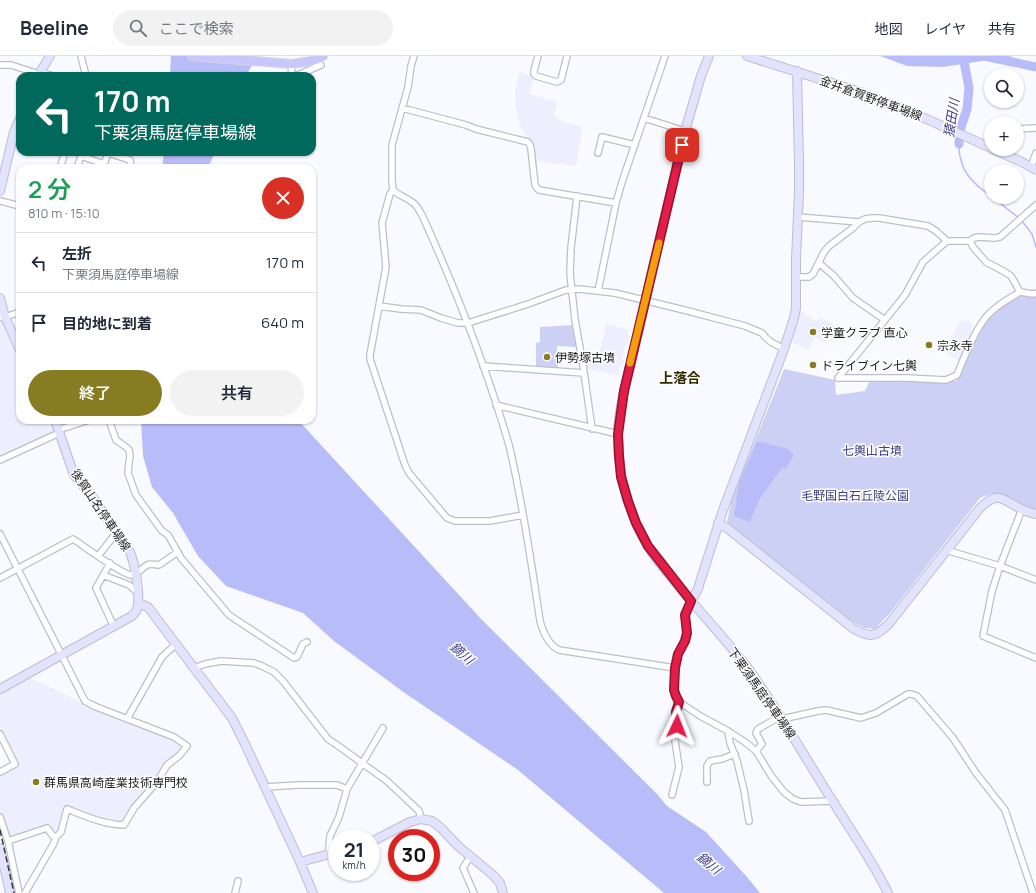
<!DOCTYPE html>
<html lang="ja">
<head>
<meta charset="utf-8">
<style>
  :root { --surface:#fff; --page:#f2f2f3; --text:#1f2937; --muted:#747a83; --line:#e0e1e3; --accent:#877c22 }
  body { margin:0; font-family:Manrope,"Noto Sans JP",sans-serif; background:var(--page); color:var(--text); height:100vh; display:flex; flex-direction:column; font-size:15px; white-space:nowrap }
  * { box-sizing:border-box; margin:0 }
  p { font-size:13px; color:var(--muted) }
  .icon { flex:none; width:22px; height:22px; fill:none; stroke:currentColor; stroke-width:2; stroke-linecap:round; stroke-linejoin:round }
  .map { position:relative; flex:1; overflow:hidden }
  .panel { position:absolute; left:16px; top:108px; width:300px; height:260px; display:flex; flex-direction:column; background:var(--surface); border-radius:12px; box-shadow:0 1px 3px #0004 }
  .panel>* { flex:none }
  .guide { position:absolute; left:16px; top:16px; width:300px; height:84px; border-radius:12px; box-shadow:0 1px 3px #0004; background:#00695c; color:#fff; overflow:hidden }
  .controls { position:absolute; left:984px; top:12px; display:grid; gap:8px }
  .controls a { display:grid; place-items:center; width:40px; height:40px; border-radius:50%; background:var(--surface); box-shadow:0 1px 3px #0004; font-size:20px }
  .speed { position:absolute; left:328px; top:773px; display:flex; gap:8px; font-size:20px; font-weight:700; text-align:center }
  .speed>* { display:grid; place-content:center; width:52px; height:52px; border-radius:50%; background:var(--surface); box-shadow:0 1px 3px #0004; line-height:1 }
  .speed small { font-size:10px; font-weight:400 }
  .speed .limit { border:6px solid #d22; background:#fff; color:#111 }
  .pin { position:absolute; display:grid; place-items:center; width:34px; height:34px; color:#fff; margin:-17px; border-radius:8px; box-shadow:0 2px 6px #0006 }
  .me { position:absolute; width:44px; margin:-22px; rotate:2deg; stroke-linejoin:round; filter:drop-shadow(0 0 3px #0008) }
  .turn { display:flex; align-items:center; gap:14px; height:84px; padding:0 12px; font-size:18px }
  .turn .icon { width:52px; height:52px; stroke-width:2.5 }
  .turn b { display:block; font-size:28px; line-height:34px }
  .round { display:grid; place-items:center; flex:none; width:42px; height:42px; border-radius:21px; background:var(--page) }
  .overview { display:flex; align-items:center; justify-content:space-between; height:68px; padding:0 12px }
  h1 { font-size:24px; font-weight:600; line-height:30px; color:#1e9e55 }
  .primary-button { display:flex; gap:8px; margin-top:auto; padding:8px 12px }
  .primary-button a { flex:1; height:46px; border-radius:24px; background:var(--accent); color:#fff; font-size:16px; font-weight:600; line-height:46px; text-align:center }
  .primary-button a+a { background:var(--page); color:var(--text) }
  ul { padding:0; list-style:none }
  li { display:flex; align-items:center; gap:12px; height:60px; padding:0 12px; border-top:1px solid var(--line) }
  li div { flex:1 }
  li b { display:block; font-size:15px }
  li em { font-style:normal }
  header { display:flex; align-items:center; gap:24px; box-sizing:border-box; height:56px; padding:0 20px; background:var(--surface); border-bottom:1px solid var(--line) }
  header strong { font-size:19px }
  nav { display:flex; gap:22px; margin-inline-start:auto; font-size:14px }
  .search { width:280px; height:36px; background:var(--page); display:flex; align-items:center; gap:10px; box-sizing:border-box; padding:0 14px; border-radius:22px; color:var(--muted); font-size:15px }
  .map>svg:first-child { display:block }
</style>
</head>
<body>
<header>
<strong>Beeline</strong>
<div class="search"><svg class="icon" aria-label="search" viewBox="0 0 24 24"><circle cx="10" cy="10" r="6"/><path d="M15 15l6 6"/></svg>ここで検索</div>
<nav><a>地図</a><a>レイヤ</a><a>共有</a></nav>
</header>
<div class="map">
<svg width="1036" height="837" viewBox="0 0 1036 837">
  <rect width="100%" height="100%" fill="#f9faff"/>
  <path fill="#edefff" d="M520 16 534 21 529 38 557 46 554 58 558 63 564 66 583 71 576 110 535 105 534 91 526 81 518 64 516 53 515 36Z
    M799 254 816 265 821 262 835 269 825 287 815 281 808 294 791 286 799 262Z
    M0 263 5 266 14 288 20 299V364H52L55 373 54 376 0 401Z
    M961 264 965 265 969 264 973 269 971 276 974 278 961 306 943 295Z
    M606 268 629 274 628 279 630 280 628 287H626L622 303 624 304 623 311 620 310 619 320 585 312 584 306 597 308Z
    M29 621 86 649 172 682 182 690V693L177 700 164 708 159 719 123 766 121 767 88 759 65 750 58 774 56 775 48 771 10 781H9L0 754V718L17 709 0 674V638Z"/>
  <path fill="#cdd0f5" d="M1020 238 1025 240 1036 239V455L1003 440 990 438 980 442 891 556 875 573 864 572 848 563 727 466 733 437 744 408 746 407 775 336 784 313 835 324 836 339 865 335 870 324 956 325 964 303 984 264 997 253Z
    M573 269 577 291 557 290 558 314 536 312V287L540 286V271Z"/>
  <path fill="#b8bcf8" d="M171 0H257L246 20H170Z
    M880 0H1014L943 11 907 10Z
    M164 96H215L208 112H162Z
    M141 364H298L482 564 657 738 667 750 706 776 747 821 760 837H664L518 714 402 635 334 585 303 557 226 530 198 500 173 457 152 431 143 400Z
    M757 385 788 393 794 399 786 412H782L779 416 759 444 750 466 734 460 739 427Z"/>
  <g fill="none" stroke-linecap="round" stroke-linejoin="round">
    <path stroke="#b8bcf8" stroke-width="1.5" d="M959 88C959 94 959 99 961 104 964 119 979 132 991 140
      M992 141 1019 162
      M1022 165 1032 178 1036 191"/>
    <path stroke="#b8bcf8" stroke-width="9" d="M984 0 1036 11
      M959 88 960 74 967 53 969 32 963 0"/>
    <g stroke="#bdbeca" stroke-width="8">
      <path id="street" d="M81 0 86 20
        M414 0 411 10 408 31 392 89V124L393 134C399 140 406 141 412 146 417 149 419 154 422 159 456 234 486 310 509 389 513 406 517 425 520 442 528 483 534 524 540 565 543 576 549 589 559 594L637 606 675 612
        M538 0 534 15V18L536 20 557 26 561 24 567 0
        M292 8 291 20 298 19 321 9
        M0 9H11L39 18
        M40 16 53 20
        M402 52 466 69 476 73 528 86 530 89 531 93 535 129 537 132 539 134 616 147
        M644 62 685 75
        M1017 73 1036 72
        M983 89 991 82
        M108 97 130 104 131 112
        M598 97 602 81 635 89
        M1031 111 1036 97
        M60 112 65 96
        M77 112 81 100 104 108
        M103 112 108 96
        M393 134 390 138 382 167 386 211 370 299V303L405 409 409 417 447 462 455 465H490L523 459
        M577 140 571 192 570 217 575 264 583 309 592 373
        M0 145 20 150
        M798 161 859 166
        M970 185 973 191 986 206 1005 216 1011 220 1020 236 1033 238 1036 237
        M819 207 834 220 853 242 885 264
        M796 221H809L813 218 824 196 829 190 853 172 859 166 865 163 872 162H879L928 170 936 175 947 185
        M598 235 616 147 622 126 665 0
        M379 250 401 253 421 254 441 262 458 267H468L528 248 566 234 579 233 615 237 688 255 745 270 762 277 766 282 771 286 784 293
        M0 261H5L20 256
        M483 310 584 317
        M838 322 905 239 923 206 947 185H970L974 182 979 181 995 182 1000 181 1036 149
        M838 322H907L946 324 957 319C964 301 972 281 983 265 992 252 1007 244 1020 236
        M496 349 618 378
        M109 364 116 384 126 391 129 394 130 400 129 407 128 417 136 439 162 475 168 479 181 502 229 559 294 602 297 601 303 588 307 586
        M58 374 89 364
        M0 404 59 377
        M1022 453 1000 510 992 535 983 580 1036 602
        M0 478 85 645 94 650 174 681 187 690 179 700 167 709 157 726 134 752 124 769C105 769 85 760 67 753L61 776 56 781 53 780 47 772 8 785
        M946 494 1000 510 1036 524
        M98 500 117 476
        M110 507 96 532 114 571
        M103 519 129 529 137 536
        M0 522 73 483C84 490 121 518 131 519 137 519 142 512 147 509 151 507 155 509 159 509L178 496
        M691 545 685 559 687 577 685 585 678 598 675 612 674 633 676 640 679 646 702 661 728 675 745 686 756 695 772 721 784 736 793 743 801 746 832 745
        M194 612 205 608 221 605 254 607 262 610 274 616 283 625 328 683 337 689 387 725 402 739 419 755 421 763
        M127 663 162 601 176 588
        M782 663 818 655 826 654 861 662 876 657 908 638H911L917 640 953 682 976 717 1005 754 1033 837
        M728 675 730 687 737 705 744 734 749 765
        M0 678 15 708 0 716
        M756 695 762 688 756 677 758 673 781 660
        M707 726V710L710 705 722 703 735 698
        M265 731 299 729H337L347 733
        M672 739 679 711 675 685 677 670 676 656 679 646
        M0 761 8 785 19 837
        M329 798V791L330 780 339 761 347 733 383 672
        M470 801 463 812 474 837
        M25 837 54 787 56 781
        M235 837 238 825"/>
    </g>
    <g stroke="#bdbeca" stroke-width="10">
      <path id="secondary" d="M709 0 701 20 685 75 624 335C621 349 618 365 618 380 618 418 628 456 647 489 654 501 663 511 671 521 696 552 723 580 747 611 778 653 804 700 832 744 851 775 872 804 888 837
        M747 0 854 34 911 56 991 92
        M38 20 50 0
        M992 93 1022 106 1036 114
        M0 135 14 76 20 62
        M0 242 5 261 20 294
        M718 467 727 472 854 573C870 582 875 581 888 569L980 452C998 434 1002 443 1021 453 1026 455 1031 457 1036 458
        M691 545 698 533 700 526 723 454 784 293 794 262 796 252V203L799 136V108L797 15
        M138 547 148 551 194 612 232 662 245 688 300 806 313 837
        M0 633 132 560C134 558 136 556 137 553 141 540 135 508 130 496L91 439 74 419 55 364
        M371 786 410 766 421 763 432 765 441 772 458 790 493 819 500 827 503 837
        M0 792 10 837
        M300 806 337 796"/>
    </g>
    <g stroke="#d6d6d7" stroke-width="10">
      <path id="primary" d="M192 0 292 8 311 5 323 0"/>
    </g>
    <use href="#street" stroke="#fff" stroke-width="5.5"/>
    <use href="#secondary" stroke="#e2e3fe" stroke-width="8"/>
    <use href="#primary" stroke="#c5c7fd" stroke-width="8"/>
    <path stroke="#37383c" stroke-width="1.5" stroke-dasharray="6 3" stroke-linecap="butt" d="M0 774 14 837"/>
  </g>
  <g fill="none" stroke-linecap="round" stroke-linejoin="round">
    <g stroke="#92132f" stroke-width="10">
      <path id="route" d="M677 670 676 656 679 646 676 640 674 634 675 612 678 598 685 585 687 577 685 559 691 545 648 490 636 467 628 445 621 421 619 400 618 378 624 335 682 89"/>
    </g>
    <use href="#route" stroke="#e11d48" stroke-width="7"/>
    <path stroke="#f59e0b" stroke-width="7" d="M630 307 659 187"/>
  </g>
  <g fill="#877c22" stroke="#fff" stroke-width="1.5">
    <circle cx="813" cy="276" r="4"/>
    <circle cx="929" cy="289" r="4"/>
    <circle cx="547" cy="301" r="4"/>
    <circle cx="813" cy="309" r="4"/>
    <circle cx="36" cy="726" r="4"/>
  </g>
  <g text-anchor="middle" dominant-baseline="central" stroke-width="3" stroke-linejoin="round" paint-order="stroke">
    <g font-size="12" fill="#1a1b1f" stroke="#fff">
      <text transform="translate(871 42) rotate(20)">金井倉賀野停車場線</text>
      <text transform="translate(101 454) rotate(56)">後賀山名停車場線</text>
      <text transform="translate(762 637) rotate(55)">下栗須馬庭停車場線</text>
    </g>
    <g font-size="12" fill="#1a1b1f" stroke="#fff" text-anchor="start">
      <text x="821" y="276">学童クラブ 直心</text>
      <text x="937" y="289">宗永寺</text>
      <text x="555" y="301">伊勢塚古墳</text>
      <text x="821" y="309">ドライブイン七輿</text>
      <text x="44" y="726">群馬県高崎産業技術専門校</text>
    </g>
    <g font-size="12" fill="#403e84" stroke="#fff">
      <text x="872" y="394">七輿山古墳</text>
      <text x="855" y="439">毛野国白石丘陵公園</text>
    </g>
    <g font-size="13" font-style="italic" fill="#3e3c82" stroke="#fff">
      <text transform="translate(951 62) rotate(-81)">猿田川</text>
      <text transform="translate(462 597) rotate(41)">鏑川</text>
      <text transform="translate(709 807) rotate(40)">鏑川</text>
    </g>
    <g font-size="14" font-weight="bold" fill="#312c00" stroke="#fff">
      <text x="680" y="321">上落合</text>
    </g>
  </g>
</svg>
<div class="controls">
<a><svg class="icon" aria-label="search" viewBox="0 0 24 24"><circle cx="10" cy="10" r="6"/><path d="M15 15l6 6"/></svg></a>
<a>+</a>
<a>−</a>
</div>
<div class="speed"><div>21<small>km/h</small></div><div class="limit">30</div></div>
<div class="pin" style="left:682px;top:89px;background:#d93025"><svg class="icon" aria-label="arrive" viewBox="0 0 24 24"><path d="M6 21V4h12l-3 4 3 4H6"/></svg></div>
<svg class="me" style="left:677px;top:670px" viewBox="-20 -20 40 40"><path d="M0-17L14 15 0 8-14 15z" fill="#e11d48" stroke="#fff" stroke-width="4"/></svg>
<div class="guide">
<div class="turn"><svg class="icon" aria-label="left" viewBox="0 0 24 24"><path d="M17 20v-9H6M10 6l-5 5 5 5"/></svg><div><b>170 m</b>下栗須馬庭停車場線</div></div>
</div>
<section class="panel">
<div class="overview"><div><h1>2 分</h1><p>810 m · 15:10</p></div><a class="round" style="background:#d93025;color:#fff"><svg class="icon" aria-label="close" viewBox="0 0 24 24"><path d="M6 6l12 12M18 6L6 18"/></svg></a></div>
<ul>
<li><svg class="icon" aria-label="left" viewBox="0 0 24 24"><path d="M17 20v-9H6M10 6l-5 5 5 5"/></svg><div><b>左折</b><p>下栗須馬庭停車場線</p></div><em>170 m</em></li>
<li><svg class="icon" aria-label="arrive" viewBox="0 0 24 24"><path d="M6 21V4h12l-3 4 3 4H6"/></svg><div><b>目的地に到着</b></div><em>640 m</em></li>
</ul>
<div class="primary-button"><a>終了</a><a>共有</a></div>
</section>
</div>
</body>
</html>
